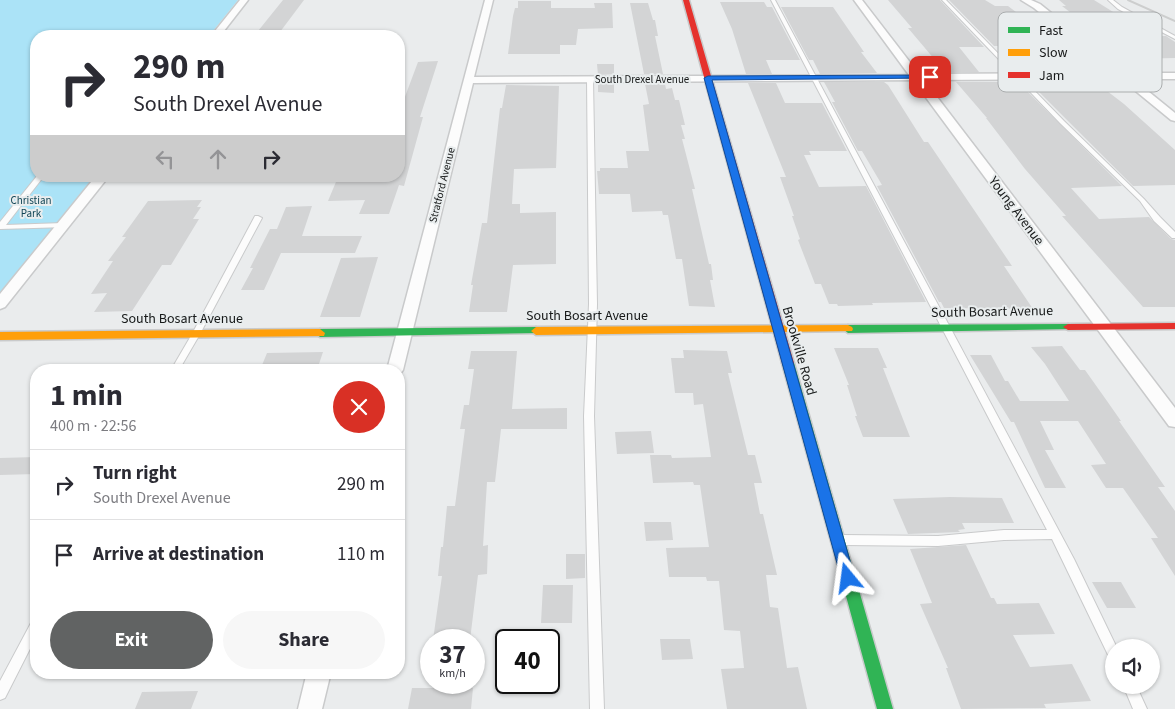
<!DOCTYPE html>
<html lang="en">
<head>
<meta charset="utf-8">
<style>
  :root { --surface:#fff; --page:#f7f7f7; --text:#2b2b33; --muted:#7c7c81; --line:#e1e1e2; --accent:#616363 }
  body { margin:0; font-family:"Source Sans 3",sans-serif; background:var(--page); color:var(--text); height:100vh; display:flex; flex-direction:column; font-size:19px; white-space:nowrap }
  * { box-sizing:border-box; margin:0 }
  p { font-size:16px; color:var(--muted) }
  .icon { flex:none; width:28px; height:28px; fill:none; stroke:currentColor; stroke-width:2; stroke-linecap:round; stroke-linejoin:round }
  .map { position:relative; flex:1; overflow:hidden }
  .panel { position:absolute; left:30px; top:364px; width:375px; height:315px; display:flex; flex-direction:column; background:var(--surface); border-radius:20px; box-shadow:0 1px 4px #0004 }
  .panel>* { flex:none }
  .banner { position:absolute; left:30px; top:30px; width:375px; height:152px; border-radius:20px; box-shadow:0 1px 4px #0004; background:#fff; color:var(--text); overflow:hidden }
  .controls { position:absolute; left:1105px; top:639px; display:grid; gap:10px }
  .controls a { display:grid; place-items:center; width:55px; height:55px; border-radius:50%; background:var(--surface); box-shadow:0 1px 4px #0004; font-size:25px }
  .speed { position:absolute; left:420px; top:629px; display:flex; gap:10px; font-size:25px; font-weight:700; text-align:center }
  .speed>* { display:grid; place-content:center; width:65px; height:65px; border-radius:50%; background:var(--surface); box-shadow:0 1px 4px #0004; line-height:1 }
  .speed small { font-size:12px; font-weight:400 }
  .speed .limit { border:2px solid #111; border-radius:8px; background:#fff; color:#111 }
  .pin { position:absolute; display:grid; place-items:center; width:42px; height:42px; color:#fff; margin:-21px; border-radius:10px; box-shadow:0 2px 8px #0006 }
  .me { position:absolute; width:55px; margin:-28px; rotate:344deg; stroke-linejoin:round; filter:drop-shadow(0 0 4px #0008) }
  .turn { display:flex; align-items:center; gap:18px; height:105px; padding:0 20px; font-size:22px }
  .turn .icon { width:65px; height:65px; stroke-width:2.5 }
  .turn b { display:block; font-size:35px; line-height:42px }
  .lanes { display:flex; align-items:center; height:48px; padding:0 20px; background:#0003; justify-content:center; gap:25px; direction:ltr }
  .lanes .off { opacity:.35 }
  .round { display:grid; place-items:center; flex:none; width:52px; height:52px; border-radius:26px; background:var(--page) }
  .summary { display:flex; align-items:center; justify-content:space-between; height:85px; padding:0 20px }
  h1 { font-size:30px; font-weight:700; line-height:38px }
  .action { display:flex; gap:10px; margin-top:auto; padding:10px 20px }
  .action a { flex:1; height:58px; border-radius:30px; background:var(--accent); color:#fff; font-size:20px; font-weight:700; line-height:58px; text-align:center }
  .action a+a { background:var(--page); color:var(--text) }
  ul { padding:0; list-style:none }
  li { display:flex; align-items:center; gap:15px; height:70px; padding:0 20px; border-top:1px solid var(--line) }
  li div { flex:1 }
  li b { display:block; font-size:19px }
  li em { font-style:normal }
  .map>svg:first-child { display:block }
</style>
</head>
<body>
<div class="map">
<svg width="1175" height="709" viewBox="0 0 1175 709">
  <rect width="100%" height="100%" fill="#eaeced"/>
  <path fill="#abe3f7" d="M0 0H238L209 36H36V176H96L0 295Z"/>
  <path fill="#d3d4d5" d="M283 0H304L277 36H254Z
    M888 0H940L984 47H959L979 72H948L944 67H941L908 28H912Z
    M949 0H985L995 6H1008L1058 43H1051L1081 68 1077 69 1081 71 1025 72 998 46H994Z
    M1059 0H1094L1126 20H1135L1159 36H1166L1175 42V58L1131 59 1062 6H1066Z
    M518 1H551V8H595L594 3H612L613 28 578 29 576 45H560V54H508L513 16 515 8H518Z
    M720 2H764L767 7H772L800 60H766L772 74H746L732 29Z
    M630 3H648L653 20H655L658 36H655L663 74H644Z
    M781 7H833L864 52H861L877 73 820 74 813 60H809Z
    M438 61 420 117H423L404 186 399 185 389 214H359L365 200 328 201 338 177 399 176V102H403L418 62Z
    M597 64H614V74L598 75Z
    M1036 81H1094L1124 104 1175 150V185L1133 186 1029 82Z
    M824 82H884L888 85 924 142H928L1012 266H1004L1033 309 944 308 941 302H939L877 186 882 185 862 151H858L832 102H835Z
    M956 82H1018L1122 186 1071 188 1099 219 1149 217 1171 239 1175 240V307H1143L1062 216H1066L1025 169 986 118H987Z
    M748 83H776L785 103H822L847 151H809L811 155H804L819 187 866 186 926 302 872 303 873 305 838 306 837 304H829L821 284H815L798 240 800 239 792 216H794L780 177H786Z
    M598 84H614V93L598 92Z
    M645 84H665L666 89 672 88 675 100H679L685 125H681L685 139H682L695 189H692L709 264H711L713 280H710L715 307 689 306 682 259H676L668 215H663L662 211 632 212 630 194H599L597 171H600V168H628L626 151H649L643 105 649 104Z
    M506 85 559 86 556 168 514 169 512 204H520V213L556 212V264L513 265 507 312H469L473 285H471L482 223H487L500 108H502Z
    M202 200 197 207H201L193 219H199L171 265H162L132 311 94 312 107 293 91 294 113 261H108L126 237H122L148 201Z
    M312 206 302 236H362L355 253H281L264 290H241L253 268H250L270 229H277L286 207Z
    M378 257 360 317H320L341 258Z
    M1062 346 1080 370H1085L1107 401 1121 421H1119L1165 487H1158L1175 511V576L1151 538H1158L1123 488H1106L1091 465 1106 464 1078 421H1040L1054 450H1045L1066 488H1045L1014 422H1011L970 355H991L1005 381H1008L1020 401H1069L1045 364 1031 347Z
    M834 348H878L887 368H883L910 437H863L855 416H857L847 385H849Z
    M683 350 727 351 732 373H728L748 455H755L762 483H754L760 514H763L777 575H766L770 607 778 608 787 668 798 667 807 709H727L721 669 744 668 740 631 724 630 719 581H707L706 577H669L666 548 709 547 700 485H694L693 482 653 483 650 455H671L672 458 711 457 703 404 694 405 693 393H675L671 358H684Z
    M471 351H517L512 409 567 408V429H501L495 482H487L483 546 488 545 487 574 478 575 470 640H433L442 576H438L441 547H443L447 506H455L465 429H460L464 405H469L474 369H468Z
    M323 352 317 370H260L267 353Z
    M651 431 654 453 617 454 615 432Z
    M36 457V474L0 475V458Z
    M950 497 1002 498 1014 523H962L965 529 958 530 960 532 908 534 893 499Z
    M644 522H671L673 540 646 541Z
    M966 545 991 598H994L997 604 1039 603 1055 634 1013 635 1030 667 1072 664 1091 701 1044 704 1046 708 961 709 946 668H948L920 604 932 603 910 549Z
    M566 554H585V578L566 579Z
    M1092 582H1121L1136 608H1107Z
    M543 585H573L572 623H541Z
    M660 639H690L693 659 662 660Z
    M412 688H473L471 709H408Z
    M198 691 191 709H135L142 692Z"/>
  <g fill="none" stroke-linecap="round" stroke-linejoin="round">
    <g stroke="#c9cacb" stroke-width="2">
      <path id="lane" d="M771 0H775L1074 559 1117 648H1114V661L1110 659 1052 539 1004 540 938 546 843 545 839 543 838 540 839 537 843 535 938 536 1004 530H1047Z
        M942 0H946L1064 121 1144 199 1160 217 1175 232V238H1172L1154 221 1140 201 1060 123Z
        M1108 0H1113L1122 7 1175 36V39L1118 9Z
        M590 77 593 79 597 304 594 416 604 709H590L584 416 589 304 587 79Z
        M37 176H44L6 225 64 223 68 225 67 227 0 229V222Z
        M255 216H258L262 218 200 334 179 370H171L192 334Z
        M36 620V637L5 698 0 700V681L32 621Z
        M1123 685H1136L1147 709H1133Z"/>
    </g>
    <g stroke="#c9cacb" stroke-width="3">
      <path id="street" d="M240 0H248L220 36H211Z
        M485 0H493L474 77 909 75 854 0H862L919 74 1114 73 1034 8 1021 0H1031L1040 4 1126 73H1175V79H1133L1175 113V121L1171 120 1121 79 924 80 1175 408V427L1169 426 913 80 473 83 403 370 399 375V370H387Z
        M96 176H109L5 307 0 309V294Z
        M307 672H331L322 709H298Z"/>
    </g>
    <g stroke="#c9cacb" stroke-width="3">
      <path id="fast" d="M1068 324 1073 327 1072 329 848 333 843 329 848 325Z
        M536 327 541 331 540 333 320 337 315 333 320 329Z
        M788 359 794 363 893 709H877L782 363Z"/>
    </g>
    <g stroke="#c9cacb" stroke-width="3">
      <path id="slow" d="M848 325 852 327 853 329 852 331 536 335 531 331 536 327Z
        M320 329 325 333 324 336 0 340V332Z"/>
    </g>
    <g stroke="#c9cacb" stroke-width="3">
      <path id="jam" d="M683 0H689L794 363 792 366 788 367 782 363Z
        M1175 323V329L1068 330 1063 327 1068 324Z"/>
    </g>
    <use href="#lane" fill="#fcfcfc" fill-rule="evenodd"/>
    <use href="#street" fill="#fcfcfc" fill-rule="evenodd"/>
    <use href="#fast" fill="#30b455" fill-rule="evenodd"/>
    <use href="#slow" fill="#ff9f0a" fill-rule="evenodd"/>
    <use href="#jam" fill="#e5322d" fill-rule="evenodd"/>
    <path stroke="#cdcece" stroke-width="2" d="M1128 0 1175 21"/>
  </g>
  <path fill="#1a73e8" stroke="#114b97" d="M930 75H932V78L712 80 855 578 853 582 848 584 843 582 841 578 704 78 708 76Z"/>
  <g text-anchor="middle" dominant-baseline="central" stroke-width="4" stroke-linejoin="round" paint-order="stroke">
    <g font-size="11" fill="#171919" stroke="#e9edee">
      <text x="642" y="79">South Drexel Avenue</text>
      <text transform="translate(442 185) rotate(-76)">Stratford Avenue</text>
    </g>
    <g font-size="11" fill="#114555" stroke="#e9edee">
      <text x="31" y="200">Christian<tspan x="31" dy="13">Park</tspan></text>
    </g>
    <g font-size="14" fill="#171919" stroke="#e9edee">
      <text transform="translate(1016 211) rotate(53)">Young Avenue</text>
      <text transform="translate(992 312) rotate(-1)">South Bosart Avenue</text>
      <text x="587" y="316">South Bosart Avenue</text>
      <text x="182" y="319">South Bosart Avenue</text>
      <text transform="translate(799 351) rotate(74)">Brookville Road</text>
    </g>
  </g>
  <rect x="998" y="12" width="164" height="80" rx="8" fill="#e9edee" stroke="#aaadae" stroke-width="1"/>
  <rect x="1008" y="27" width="22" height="6" fill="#30b455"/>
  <rect x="1008" y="49" width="22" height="7" fill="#ff9f0a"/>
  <rect x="1008" y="72" width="22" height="6" fill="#e5322d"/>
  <g font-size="14" fill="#171919">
    <text x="1039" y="35">Fast</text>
    <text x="1039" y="57">Slow</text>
    <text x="1039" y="80">Jam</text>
  </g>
</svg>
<div class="controls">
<a><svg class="icon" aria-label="sound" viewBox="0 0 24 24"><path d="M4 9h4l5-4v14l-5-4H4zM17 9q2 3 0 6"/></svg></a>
</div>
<div class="speed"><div>37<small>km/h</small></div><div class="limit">40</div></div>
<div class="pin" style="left:930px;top:77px;background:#d93025"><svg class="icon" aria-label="arrive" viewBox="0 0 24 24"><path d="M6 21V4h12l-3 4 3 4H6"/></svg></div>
<svg class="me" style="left:848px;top:578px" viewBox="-20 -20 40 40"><path d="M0-17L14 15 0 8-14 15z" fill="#1a73e8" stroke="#fff" stroke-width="4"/></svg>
<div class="banner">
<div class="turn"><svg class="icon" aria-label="right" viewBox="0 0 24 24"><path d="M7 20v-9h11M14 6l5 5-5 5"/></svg><div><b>290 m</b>South Drexel Avenue</div></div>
<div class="lanes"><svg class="icon off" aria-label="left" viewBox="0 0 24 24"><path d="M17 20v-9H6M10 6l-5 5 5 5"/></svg><svg class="icon off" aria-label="ahead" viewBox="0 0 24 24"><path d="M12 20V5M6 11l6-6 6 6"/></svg><svg class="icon" aria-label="right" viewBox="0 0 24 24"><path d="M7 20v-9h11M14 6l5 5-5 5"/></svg></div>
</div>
<section class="panel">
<div class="summary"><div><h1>1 min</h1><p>400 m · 22:56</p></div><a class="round" style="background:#d93025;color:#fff"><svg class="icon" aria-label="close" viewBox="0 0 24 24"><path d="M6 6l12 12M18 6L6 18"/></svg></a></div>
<ul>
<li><svg class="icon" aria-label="right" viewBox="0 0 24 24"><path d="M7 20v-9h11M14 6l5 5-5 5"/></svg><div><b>Turn right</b><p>South Drexel Avenue</p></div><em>290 m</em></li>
<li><svg class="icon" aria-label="arrive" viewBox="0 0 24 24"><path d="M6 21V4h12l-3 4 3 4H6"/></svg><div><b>Arrive at destination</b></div><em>110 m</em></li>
</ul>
<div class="action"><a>Exit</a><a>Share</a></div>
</section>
</div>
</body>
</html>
